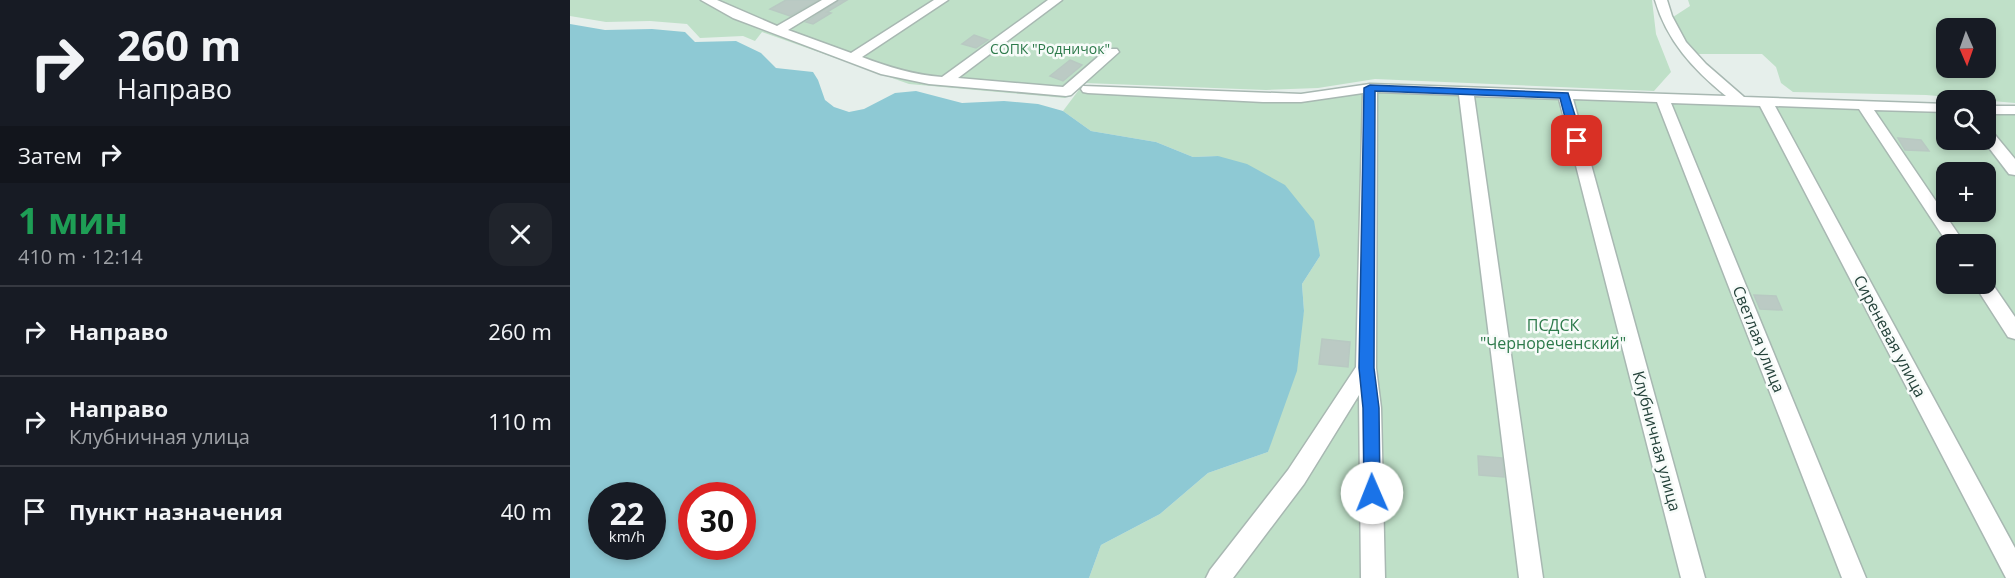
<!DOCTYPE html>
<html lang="ru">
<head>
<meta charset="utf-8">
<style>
  :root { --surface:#171b24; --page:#20242c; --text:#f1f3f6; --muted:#9ea1a6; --line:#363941 }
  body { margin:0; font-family:"Open Sans",sans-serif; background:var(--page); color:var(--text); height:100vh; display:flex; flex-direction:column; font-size:22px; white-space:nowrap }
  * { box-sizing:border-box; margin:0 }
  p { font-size:20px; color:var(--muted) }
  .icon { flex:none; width:33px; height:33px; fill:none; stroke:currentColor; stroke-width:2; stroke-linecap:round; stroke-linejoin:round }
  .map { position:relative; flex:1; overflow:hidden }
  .side { display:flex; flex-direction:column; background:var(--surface); width:570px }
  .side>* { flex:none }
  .top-card { background:#171b24; color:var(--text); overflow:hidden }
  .needle { width:39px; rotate:178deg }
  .tools { position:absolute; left:1366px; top:18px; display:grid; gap:12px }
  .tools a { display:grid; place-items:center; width:60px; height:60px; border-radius:12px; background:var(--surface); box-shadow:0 3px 9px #0003; font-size:30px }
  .speed { position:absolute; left:18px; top:482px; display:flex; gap:12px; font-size:30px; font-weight:700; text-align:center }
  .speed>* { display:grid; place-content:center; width:78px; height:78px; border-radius:50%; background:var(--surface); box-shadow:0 3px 9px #0003; line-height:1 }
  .speed small { font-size:15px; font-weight:400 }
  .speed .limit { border:9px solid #d22; background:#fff; color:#111 }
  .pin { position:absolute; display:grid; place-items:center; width:51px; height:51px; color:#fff; margin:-26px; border-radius:12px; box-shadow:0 3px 9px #0006 }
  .me { position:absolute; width:66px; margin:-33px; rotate:359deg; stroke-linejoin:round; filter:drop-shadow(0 0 4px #0008) }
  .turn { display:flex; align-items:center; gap:21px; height:126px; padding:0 18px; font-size:27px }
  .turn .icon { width:78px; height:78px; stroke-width:2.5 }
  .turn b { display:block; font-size:42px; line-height:51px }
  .then { display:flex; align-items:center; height:57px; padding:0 18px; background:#0003; gap:12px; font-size:22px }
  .round { display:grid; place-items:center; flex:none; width:63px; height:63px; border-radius:18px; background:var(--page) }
  .head { display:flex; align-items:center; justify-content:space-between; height:102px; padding:0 18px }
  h1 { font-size:36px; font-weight:700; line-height:45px; color:#1e9e55 }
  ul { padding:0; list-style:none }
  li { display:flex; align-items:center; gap:18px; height:90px; padding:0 18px; border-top:2px solid var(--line) }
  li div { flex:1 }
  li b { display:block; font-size:22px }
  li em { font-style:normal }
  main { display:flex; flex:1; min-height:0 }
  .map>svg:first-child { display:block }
</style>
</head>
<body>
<main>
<section class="side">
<div class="top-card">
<div class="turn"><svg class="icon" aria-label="right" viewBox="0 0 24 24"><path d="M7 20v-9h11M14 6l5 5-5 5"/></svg><div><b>260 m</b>Направо</div></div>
<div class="then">Затем<svg class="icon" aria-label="right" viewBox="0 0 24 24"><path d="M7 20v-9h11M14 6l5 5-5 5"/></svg></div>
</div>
<div class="head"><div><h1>1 мин</h1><p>410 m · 12:14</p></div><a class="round"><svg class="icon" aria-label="close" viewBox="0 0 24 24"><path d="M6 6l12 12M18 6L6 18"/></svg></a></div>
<ul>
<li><svg class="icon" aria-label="right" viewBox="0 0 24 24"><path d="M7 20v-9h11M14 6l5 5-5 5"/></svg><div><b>Направо</b></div><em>260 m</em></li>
<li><svg class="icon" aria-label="right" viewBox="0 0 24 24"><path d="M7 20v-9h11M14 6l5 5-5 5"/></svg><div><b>Направо</b><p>Клубничная улица</p></div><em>110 m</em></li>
<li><svg class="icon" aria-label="arrive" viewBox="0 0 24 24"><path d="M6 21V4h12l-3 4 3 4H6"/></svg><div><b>Пункт назначения</b></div><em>40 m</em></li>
</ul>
</section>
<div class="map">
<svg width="1445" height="578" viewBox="0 0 1445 578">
  <rect width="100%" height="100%" fill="#e6efeb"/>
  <path fill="#bfe0c8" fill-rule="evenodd" d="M0 0H1082L1086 34 1101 72 1084 91 805 79 748 88 696 90 515 83 514 85 717 95 799 84 1377 104V140H1416V106L1445 107V578H519L531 545 590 514 638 473 698 452 734 311 732 284 750 256 648 156 623 157 586 142 521 131 493 111 511 87 495 98 339 84 192 32 185 41 173 36 130 38 117 24 80 21 36 22 0 16ZM1377 172H1416V212H1377ZM1377 244H1416V284H1377Z
    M1118 0H1445V103L1356 95 1223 92 1211 83 1206 67 1192 54H1129L1119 49 1100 19 1120 6ZM1377 28H1416V68H1377Z"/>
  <path fill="#8ec9d4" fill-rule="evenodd" d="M0 24 35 30 82 29 115 32 125 42 166 41 191 53 206 68 243 72 248 80 255 100 264 107 279 112 294 109 325 93 346 91 392 103 434 101 468 104 493 111 521 131 586 142 623 157 648 156 677 164 715 185 744 221 750 256 732 284 734 311 727 371 698 452 638 473 590 514 531 545 519 578H0ZM32 495H82V546H32ZM122 495H172V546H122Z"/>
  <path fill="#bbcac4" stroke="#b8c9c2" stroke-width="1.5" d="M216 0H248L220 16 200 9Z
    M269 0H277L257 12 261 13 243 24 236 22Z
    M404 35 418 40 406 48 392 44Z
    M500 60 512 65 493 81 480 76Z
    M1328 138 1351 140 1359 151 1335 150Z
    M1184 295 1206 296 1212 310 1190 309Z
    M752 339 780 342 778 367 749 364Z
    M908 456 932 458 934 477 909 475Z"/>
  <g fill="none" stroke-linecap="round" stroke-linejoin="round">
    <g stroke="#a8b8b2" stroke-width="3">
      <path id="minor" d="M131 0H147L207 26 252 0H267L218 30 281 53 364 0H378L292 57C318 67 344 75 372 77L478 0H492L388 78 493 87 537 49H547L549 52 501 95 496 96 359 84 311 74 163 18Z
        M1085 0H1097L1102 16 1116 42 1136 64 1174 97 1377 104V112L1304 110 1395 244H1378L1289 109 1205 106 1445 548V578H1436L1190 106 1101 103 1296 578H1272L1087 102 1003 99 1135 578H1111L989 99 904 96 973 578H949L889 95 807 92 806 368 811 408 815 578H791L789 395 734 484 663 578H636L640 570 718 470 786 367 793 93 731 102H693L518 93 513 92 511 89 513 86 731 94 800 84 1156 96C1123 69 1097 41 1085 0Z
        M1416 106H1445V114H1416Z
        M1416 128 1421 130 1445 159V175L1439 174 1413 140H1416Z
        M1416 278 1419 279 1445 317V339L1438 337 1404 284H1416Z"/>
    </g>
    <use href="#minor" fill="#fff" fill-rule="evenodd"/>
  </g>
  <path fill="#1a73e8" stroke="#114b97" stroke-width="1.5" d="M800 85 998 93 1013 141 1007 145 1001 141 990 98 805 91 804 368 809 408 810 493 808 498 802 500 796 498 794 493 793 408 789 368 794 88Z"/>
  <g text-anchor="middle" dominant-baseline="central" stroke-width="5" stroke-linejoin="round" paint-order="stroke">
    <g font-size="14" fill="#2d7a4b" stroke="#f7fbf9">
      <text x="480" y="48">СОПК "Родничок"</text>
    </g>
    <g font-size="16" fill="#2d7a4b" stroke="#f7fbf9">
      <text x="983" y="325">ПСДСК<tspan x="983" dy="18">"Чернореченский"</tspan></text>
    </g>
    <g font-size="16" fill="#24423a" stroke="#f7fbf9">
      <text transform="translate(1320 336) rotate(62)">Сиреневая улица</text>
      <text transform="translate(1189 339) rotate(68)">Светлая улица</text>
      <text transform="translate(1087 441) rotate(75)">Клубничная улица</text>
    </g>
  </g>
</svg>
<div class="tools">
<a><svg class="needle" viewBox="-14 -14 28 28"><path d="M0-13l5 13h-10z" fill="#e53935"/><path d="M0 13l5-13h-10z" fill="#9ea1a6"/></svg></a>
<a><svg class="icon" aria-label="search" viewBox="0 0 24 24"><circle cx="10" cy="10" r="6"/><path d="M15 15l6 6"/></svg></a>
<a>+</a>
<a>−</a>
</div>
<div class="speed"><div>22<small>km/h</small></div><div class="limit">30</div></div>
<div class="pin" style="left:1007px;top:141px;background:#d93025"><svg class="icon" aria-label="arrive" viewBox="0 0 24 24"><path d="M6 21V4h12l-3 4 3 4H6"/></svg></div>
<svg class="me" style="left:802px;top:493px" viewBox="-20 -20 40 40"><circle r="19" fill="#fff"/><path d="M0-13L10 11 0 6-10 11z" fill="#1a73e8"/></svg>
</div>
</main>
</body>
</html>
